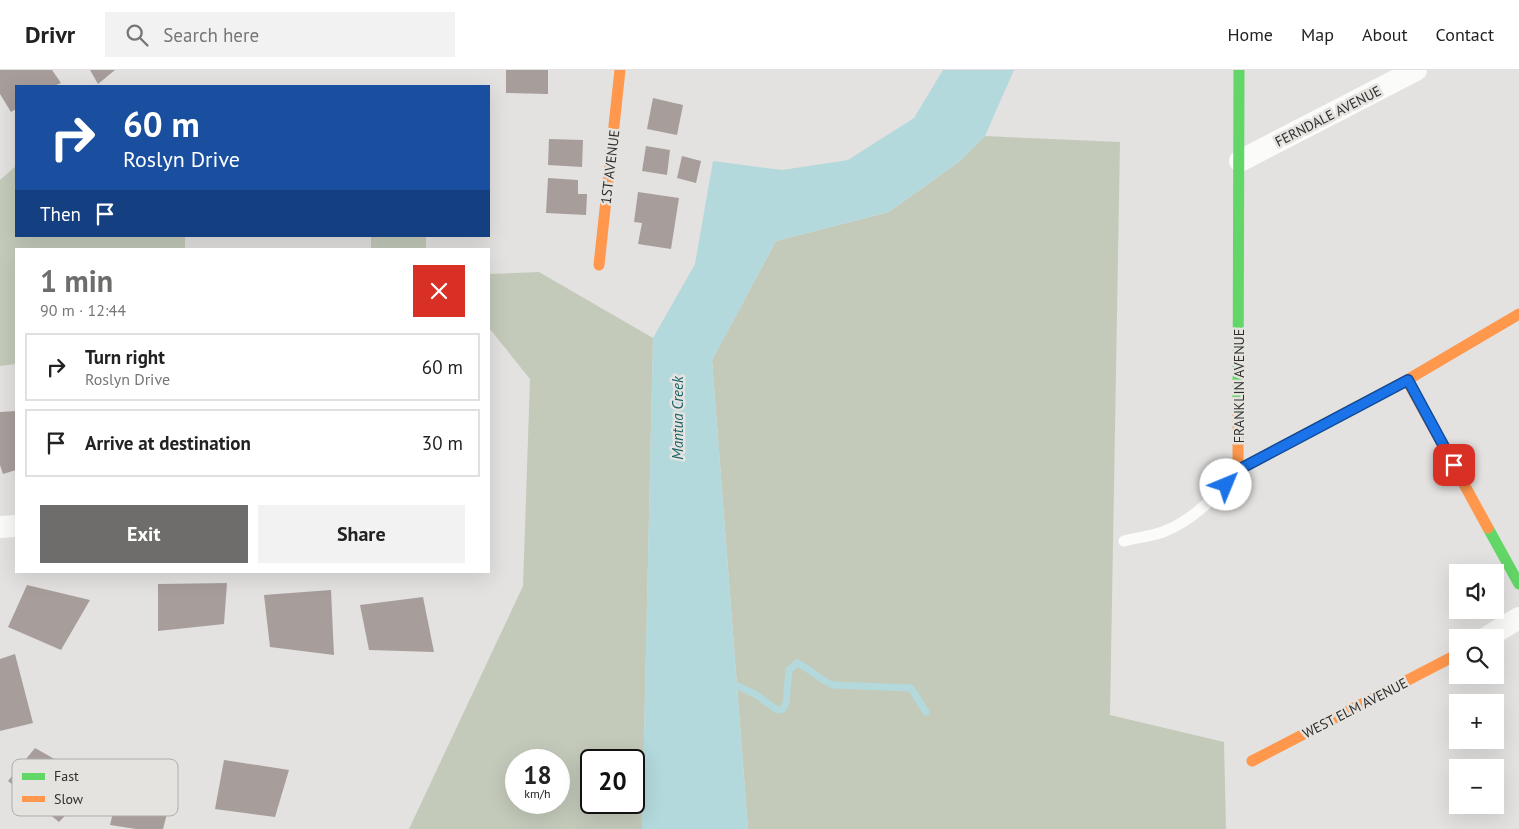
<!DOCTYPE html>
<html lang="en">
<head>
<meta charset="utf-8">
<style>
  :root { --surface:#fff; --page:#f2f2f2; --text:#222; --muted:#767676; --line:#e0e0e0; --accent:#6e6d6c }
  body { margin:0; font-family:"PT Sans",sans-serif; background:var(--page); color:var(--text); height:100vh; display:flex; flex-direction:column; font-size:19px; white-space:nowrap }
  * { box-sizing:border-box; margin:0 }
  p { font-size:16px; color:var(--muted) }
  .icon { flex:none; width:28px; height:28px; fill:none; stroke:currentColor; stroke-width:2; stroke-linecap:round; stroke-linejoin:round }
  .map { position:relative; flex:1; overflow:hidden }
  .side { position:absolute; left:15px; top:178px; width:475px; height:325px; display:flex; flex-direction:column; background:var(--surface); border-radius:0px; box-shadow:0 5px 20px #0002 }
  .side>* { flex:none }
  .banner { position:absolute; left:15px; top:15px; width:475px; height:152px; border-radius:0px; box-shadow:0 5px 20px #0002; background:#1a4fa0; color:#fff; overflow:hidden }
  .controls { position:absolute; left:1449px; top:494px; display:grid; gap:10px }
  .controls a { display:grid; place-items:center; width:55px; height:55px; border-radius:0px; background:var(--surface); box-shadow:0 5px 20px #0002; font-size:25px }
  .speed { position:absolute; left:505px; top:679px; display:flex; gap:10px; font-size:25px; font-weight:700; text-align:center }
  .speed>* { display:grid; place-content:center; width:65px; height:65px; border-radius:50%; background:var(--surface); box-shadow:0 5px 20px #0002; line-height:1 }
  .speed small { font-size:12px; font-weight:400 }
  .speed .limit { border:2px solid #111; border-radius:8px; background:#fff; color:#111 }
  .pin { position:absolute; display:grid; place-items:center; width:42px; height:42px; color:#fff; margin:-21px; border-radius:10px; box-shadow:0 2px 8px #0006 }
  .me { position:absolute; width:55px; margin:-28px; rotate:45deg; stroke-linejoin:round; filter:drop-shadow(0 0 4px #0008) }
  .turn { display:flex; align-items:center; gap:18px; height:105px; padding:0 25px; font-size:22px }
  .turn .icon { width:65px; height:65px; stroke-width:2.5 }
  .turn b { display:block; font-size:35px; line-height:42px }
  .then { display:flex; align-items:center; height:48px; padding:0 25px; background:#0003; gap:10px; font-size:19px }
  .round { display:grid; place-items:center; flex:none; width:52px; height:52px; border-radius:0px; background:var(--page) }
  .headline { display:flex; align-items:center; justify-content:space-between; height:85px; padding:0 25px }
  h1 { font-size:30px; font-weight:600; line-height:38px; color:var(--accent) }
  .primary-button { display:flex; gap:10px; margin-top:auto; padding:10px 25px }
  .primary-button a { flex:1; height:58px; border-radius:0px; background:var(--accent); color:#fff; font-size:20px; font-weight:600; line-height:58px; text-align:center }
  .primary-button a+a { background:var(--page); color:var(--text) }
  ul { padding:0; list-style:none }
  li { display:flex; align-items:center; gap:15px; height:68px; margin:0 10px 8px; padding:0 15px; border:2px solid var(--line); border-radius:0px }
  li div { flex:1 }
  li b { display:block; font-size:19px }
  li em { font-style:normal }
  header { display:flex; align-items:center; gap:30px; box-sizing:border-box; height:70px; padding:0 25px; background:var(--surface); border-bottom:1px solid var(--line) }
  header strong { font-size:24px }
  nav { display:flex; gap:28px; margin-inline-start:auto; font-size:18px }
  .search { width:350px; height:45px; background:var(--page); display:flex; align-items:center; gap:12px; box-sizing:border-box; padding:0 18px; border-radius:0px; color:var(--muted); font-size:19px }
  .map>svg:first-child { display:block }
</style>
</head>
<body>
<header>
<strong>Drivr</strong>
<div class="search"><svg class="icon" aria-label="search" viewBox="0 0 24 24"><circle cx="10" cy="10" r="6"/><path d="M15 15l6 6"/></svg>Search here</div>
<nav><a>Home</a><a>Map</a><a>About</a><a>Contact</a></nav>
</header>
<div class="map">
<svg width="1519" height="759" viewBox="0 0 1519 759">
  <rect width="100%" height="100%" fill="#e3e2e0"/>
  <path fill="#c3caba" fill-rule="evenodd" d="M985 66 1120 72 1110 645 1224 672 1226 759H748L712 290 776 171 889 142 960 91Z
    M16 96V166H185V179H16V294L0 296V110Z
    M371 166H426V179H371Z
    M539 202 653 268 642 759H409L523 516 530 309 489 258V204ZM516 690H559V732H516ZM591 690H634V732H591Z"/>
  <path fill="#b3d9dc" d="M943 0H1014L985 66 960 91 889 142 776 171 712 290 748 759H642L653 268 695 194 713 91 782 100 848 90 914 48Z"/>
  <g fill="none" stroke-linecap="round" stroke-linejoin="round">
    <path stroke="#b3d9dc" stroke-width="7" d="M729 612 755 624 777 640 783 639 786 633 789 600 797 593C812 599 819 611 834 615L911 618 926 642"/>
  </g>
  <path fill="#a79e9c" d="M0 0H52L61 13 54 16H16V39L11 42 0 24Z
    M90 0H115L98 14Z
    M506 0H548V24L506 23Z
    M653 28 683 35 677 65 647 59Z
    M549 69 583 70 582 97 548 95Z
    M646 76 670 80 667 105 642 101Z
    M682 86 701 91 696 113 677 108Z
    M548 108 578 110V124H587L586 145 546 143Z
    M638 122 679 128 671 179 638 174 642 153 634 152Z
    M16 341V400L3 404 0 395V342Z
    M227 513 224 554 158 561V514Z
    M27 515 90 530 61 580 8 557Z
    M331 520 334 585 270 577 264 525Z
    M423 527 434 582 369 580 360 535Z
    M15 584 33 653 0 661V589Z
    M35 678 97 713 59 752 8 711Z
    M224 690 289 700 275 747 215 739Z
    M123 701 176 709 163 759H136L110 755Z"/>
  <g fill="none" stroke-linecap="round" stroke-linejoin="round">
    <path stroke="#fbfbfa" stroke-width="11" d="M1124 471C1137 468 1151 466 1163 462 1194 450 1217 425 1238 400"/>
    <path stroke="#fbfbfa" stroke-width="22" d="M1240 91 1416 0
      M0 457 16 456
      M1486 568 1519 548"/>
    <path stroke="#63d668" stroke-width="11" d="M1238 341 1239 0
      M1488 458 1519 514"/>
    <path stroke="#ff974d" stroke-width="11" d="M599 195 620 0
      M1407 310 1488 458
      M1238 341V400L1407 310 1519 244
      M1252 691 1458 584"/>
  </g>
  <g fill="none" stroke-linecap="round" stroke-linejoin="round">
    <g stroke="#114b97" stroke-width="12">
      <path id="route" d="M1226 415 1238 400 1408 310 1454 395"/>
    </g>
    <use href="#route" stroke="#1a73e8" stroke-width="9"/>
  </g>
  <g text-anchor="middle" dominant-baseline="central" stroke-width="5" stroke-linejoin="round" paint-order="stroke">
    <g font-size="14" fill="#2f2e2d" stroke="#e4e3df">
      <text transform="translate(1328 46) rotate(-27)">FERNDALE AVENUE</text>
      <text transform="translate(610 97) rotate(-83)">1ST AVENUE</text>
      <text transform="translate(1239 316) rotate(-90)">FRANKLIN AVENUE</text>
      <text transform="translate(1355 638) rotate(-27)">WEST ELM AVENUE</text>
    </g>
    <g font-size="15" font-style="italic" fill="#1a636a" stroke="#e4e3df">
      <text transform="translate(677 348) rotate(-90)">Mantua Creek</text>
    </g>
  </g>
  <rect x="12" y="689" width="166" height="57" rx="8" fill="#e4e3df" stroke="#aeadaa" stroke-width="1"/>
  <rect x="22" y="703" width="23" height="7" fill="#63d668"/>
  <rect x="22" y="726" width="23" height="6" fill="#ff974d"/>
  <g font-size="14" fill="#2f2e2d">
    <text x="54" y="711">Fast</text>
    <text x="54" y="734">Slow</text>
  </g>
</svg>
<div class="controls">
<a><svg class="icon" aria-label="sound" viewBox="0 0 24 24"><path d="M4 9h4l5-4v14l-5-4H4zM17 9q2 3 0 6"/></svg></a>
<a><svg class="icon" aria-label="search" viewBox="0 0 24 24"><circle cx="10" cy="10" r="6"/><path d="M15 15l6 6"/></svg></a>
<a>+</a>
<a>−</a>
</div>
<div class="speed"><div>18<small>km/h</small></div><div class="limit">20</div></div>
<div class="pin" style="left:1454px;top:395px;background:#d93025"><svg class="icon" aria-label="arrive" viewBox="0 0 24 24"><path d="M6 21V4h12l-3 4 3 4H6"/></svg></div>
<svg class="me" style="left:1226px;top:415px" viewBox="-20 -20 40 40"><circle r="19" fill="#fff"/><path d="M0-13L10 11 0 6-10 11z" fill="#1a73e8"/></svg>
<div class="banner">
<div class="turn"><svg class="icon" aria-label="right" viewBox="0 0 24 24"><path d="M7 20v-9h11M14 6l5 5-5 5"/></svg><div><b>60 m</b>Roslyn Drive</div></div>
<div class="then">Then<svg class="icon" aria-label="arrive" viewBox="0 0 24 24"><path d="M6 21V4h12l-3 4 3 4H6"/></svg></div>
</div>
<section class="side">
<div class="headline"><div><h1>1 min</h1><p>90 m · 12:44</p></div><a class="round" style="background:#d93025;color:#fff"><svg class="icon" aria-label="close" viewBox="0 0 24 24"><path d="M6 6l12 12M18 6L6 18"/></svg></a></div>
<ul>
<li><svg class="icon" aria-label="right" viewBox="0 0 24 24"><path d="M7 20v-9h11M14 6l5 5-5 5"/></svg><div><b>Turn right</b><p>Roslyn Drive</p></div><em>60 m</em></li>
<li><svg class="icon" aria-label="arrive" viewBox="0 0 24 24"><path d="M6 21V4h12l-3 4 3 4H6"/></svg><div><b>Arrive at destination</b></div><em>30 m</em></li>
</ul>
<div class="primary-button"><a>Exit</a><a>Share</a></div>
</section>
</div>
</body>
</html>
